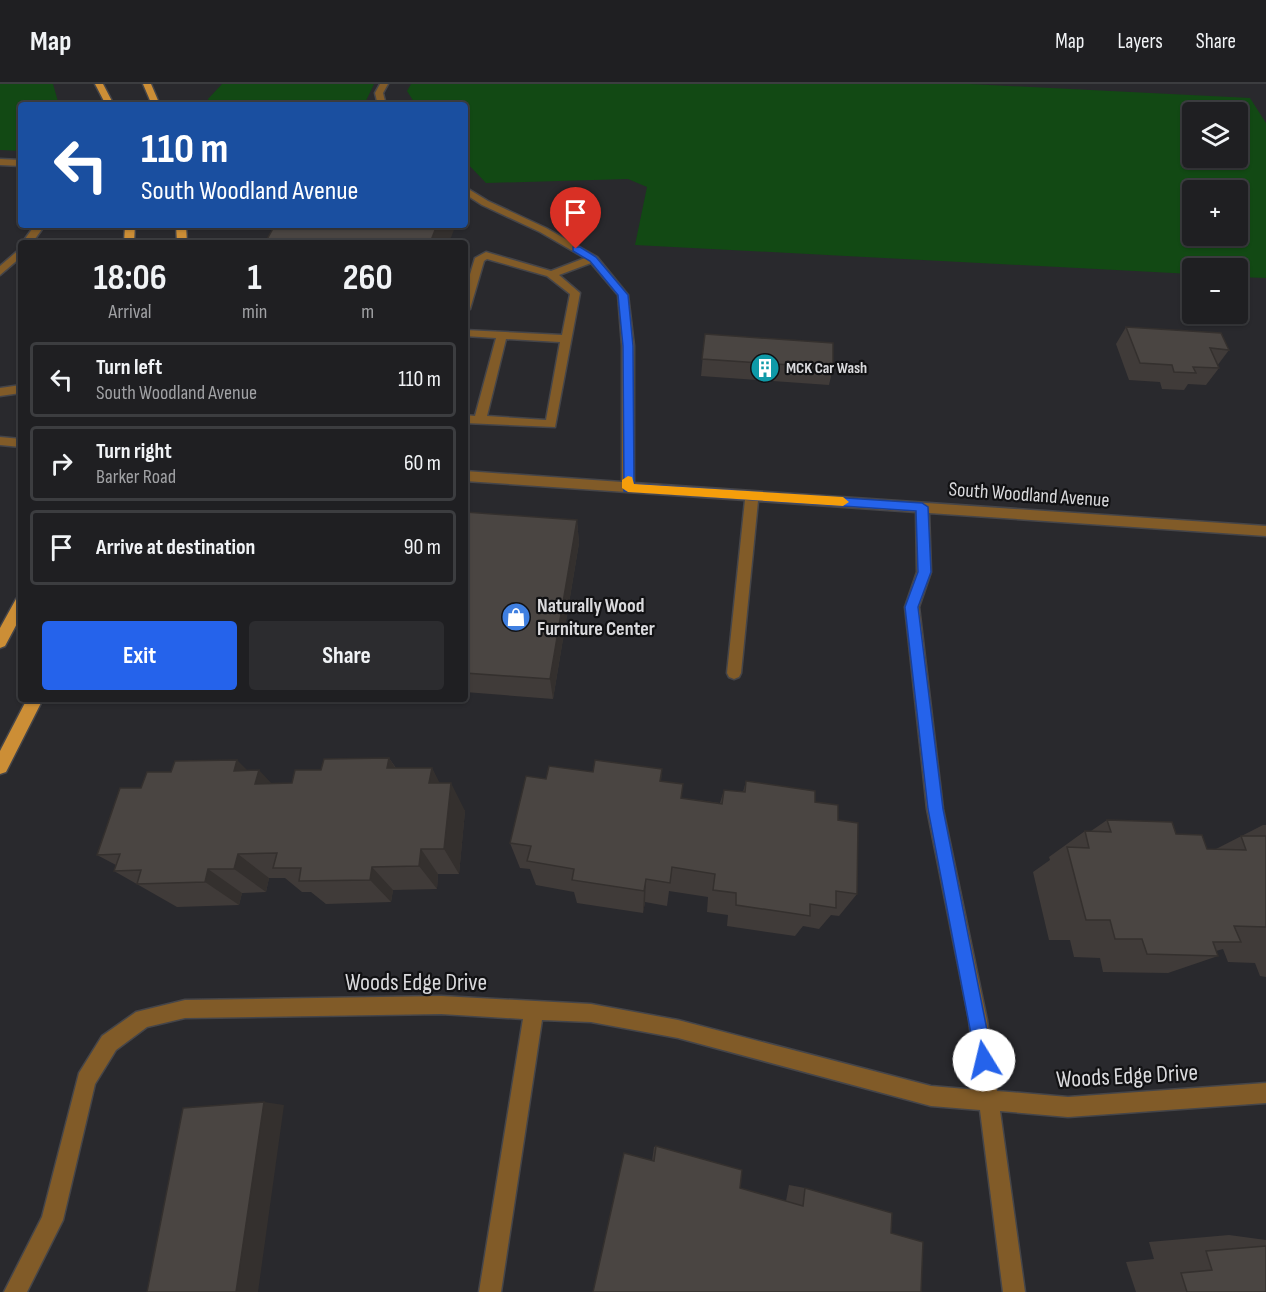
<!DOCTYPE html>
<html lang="en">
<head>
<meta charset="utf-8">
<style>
  :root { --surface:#1f1f22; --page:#2c2c2f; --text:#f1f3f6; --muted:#a1a2a5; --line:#3c3d40; --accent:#2563eb }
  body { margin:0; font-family:"Sofia Sans Condensed",sans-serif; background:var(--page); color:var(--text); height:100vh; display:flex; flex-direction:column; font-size:22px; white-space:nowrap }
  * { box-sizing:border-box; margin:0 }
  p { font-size:20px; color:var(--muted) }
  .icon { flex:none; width:33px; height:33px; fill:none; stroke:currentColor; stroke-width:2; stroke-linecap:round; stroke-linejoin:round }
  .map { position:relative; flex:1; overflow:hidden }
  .details { position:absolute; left:18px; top:156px; width:450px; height:462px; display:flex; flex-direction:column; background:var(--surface); border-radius:6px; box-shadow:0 2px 4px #0004,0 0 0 2px var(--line) }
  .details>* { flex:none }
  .banner { position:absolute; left:18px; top:18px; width:450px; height:126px; border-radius:6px; box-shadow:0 2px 4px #0004,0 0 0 2px var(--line); background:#1a4fa0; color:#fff; overflow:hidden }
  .tools { position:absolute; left:1182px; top:18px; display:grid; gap:12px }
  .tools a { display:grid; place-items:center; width:66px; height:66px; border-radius:6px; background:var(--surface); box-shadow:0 2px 4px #0004,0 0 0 2px var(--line); font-size:30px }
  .pin { position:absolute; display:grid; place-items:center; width:51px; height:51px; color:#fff; margin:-62px -26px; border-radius:50% 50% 50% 0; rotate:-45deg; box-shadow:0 0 6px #0007 }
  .pin .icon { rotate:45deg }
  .me { position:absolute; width:66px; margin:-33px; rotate:351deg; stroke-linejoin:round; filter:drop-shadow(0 0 4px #0008) }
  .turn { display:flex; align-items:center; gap:21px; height:126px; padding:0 24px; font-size:27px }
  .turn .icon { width:78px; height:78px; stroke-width:2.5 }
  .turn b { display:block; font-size:42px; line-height:51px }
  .eta { display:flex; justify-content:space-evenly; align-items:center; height:102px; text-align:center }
  .eta b { font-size:36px; font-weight:700; line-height:42px }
  .button { display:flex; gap:12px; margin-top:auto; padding:12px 24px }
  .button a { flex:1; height:69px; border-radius:6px; background:var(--accent); color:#fff; font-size:24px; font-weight:700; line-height:69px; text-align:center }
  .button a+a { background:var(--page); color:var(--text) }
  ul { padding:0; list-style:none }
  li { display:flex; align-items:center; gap:18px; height:75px; margin:0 12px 9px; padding:0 12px; border:3px solid var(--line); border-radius:6px }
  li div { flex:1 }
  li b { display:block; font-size:22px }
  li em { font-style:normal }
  header { display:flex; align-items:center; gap:36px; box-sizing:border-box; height:84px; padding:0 30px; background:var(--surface); border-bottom:2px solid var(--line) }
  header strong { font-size:28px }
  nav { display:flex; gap:33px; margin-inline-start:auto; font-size:21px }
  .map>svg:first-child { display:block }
</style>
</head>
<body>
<header>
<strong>Map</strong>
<nav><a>Map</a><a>Layers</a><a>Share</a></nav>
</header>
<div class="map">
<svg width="1266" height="1208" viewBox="0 0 1266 1208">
  <rect width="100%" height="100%" fill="#29292d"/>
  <path fill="#124914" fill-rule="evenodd" d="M0 0H53L59 21H21V67L0 66Z
    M222 0H374L364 21H210L208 15Z
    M411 0H970L1250 14 1266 39V194L1238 193V184H1192V190L635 161 647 103 628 95 486 99 465 77V21H416L407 7ZM1192 28H1238V74H1192ZM1238 106V152H1192V106Z"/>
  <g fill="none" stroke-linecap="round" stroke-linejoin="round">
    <g stroke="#454549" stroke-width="3">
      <path id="minor" d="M380 0H388L383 9 386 21H378L375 9Z
        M0 75 21 76V82L0 81Z
        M465 103 488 117 546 144 597 173 628 211 634 262V399L1266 442V452L929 429 931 488 919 523 943 725 987 936 997 1007 1068 1013 1266 999V1019L1068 1033 1000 1027 1025 1208H1003L980 1026 931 1022 678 954 591 938 542 936 501 1208H479L523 935 441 930 185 934 147 943 116 966 95 1000 63 1136 27 1208H4L42 1133 79 989 102 952 136 928 185 916 441 912 591 920 678 936 931 1002 977 1006 969 936 927 725 905 523 917 488 916 428 758 417 741 589 739 593 734 595 729 593 727 589 745 416 465 397V387L622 398V262L618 211 591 179 559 191 580 209 555 343 465 339V331L475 332 496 254 465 252V246L562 251 570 210 547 192 487 175 484 177 470 225 465 228V207L475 174 486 168 551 187 585 174 540 148 482 121 465 110ZM506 255 560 258 546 336 487 332Z
        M35 141H45L32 159H22Z
        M21 164V173L0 191V182Z
        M21 301V309L0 312V304Z
        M0 353 21 355V363L0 361Z"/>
    </g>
    <g stroke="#454549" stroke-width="3">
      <path id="major" d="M95 0H103L114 21H106Z
        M143 0H151L160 21H152Z
        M125 141H135L134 159H124Z
        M176 141H186L187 159H177Z
        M21 513V532L5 562 0 564V544L16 515Z
        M27 615H43L6 688 0 690V667Z"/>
    </g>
    <use href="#minor" fill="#815b28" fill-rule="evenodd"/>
    <use href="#major" fill="#cc8e36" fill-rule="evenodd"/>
  </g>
  <path fill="#403b39" d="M1126 243 1229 266 1217 282 1219 284 1206 301 1188 300 1184 306 1162 305 1160 298 1129 296 1116 260Z
    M705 250 833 284 829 301 701 292Z
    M465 428 577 436 579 459 553 615 465 608Z
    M389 674 396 684H432L439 699 465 727 459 790H438L437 805 393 806 391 818 326 820 311 808H302L285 794H269L266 808 242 809 239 821 177 823 114 787 116 781 97 771 141 704 248 687 271 700 292 699 321 686Z
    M662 685 661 697 681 714 720 719 724 706 743 708 746 697 815 718 838 736 857 810 839 832 831 831 819 845 803 842 795 852 727 842 728 831 707 828 708 813 669 807 667 822 645 818 643 829 577 819 574 808 536 801 530 785 520 784 510 759 593 688Z
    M1107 736 1176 750 1207 765H1216L1263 741H1266V893L1260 892 1255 879 1228 878 1223 865 1216 867 1218 872 1168 889 1103 888 1100 874 1074 873 1070 856H1049L1033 788 1050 776 1049 773 1085 747H1091Z
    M656 1062 740 1104 786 1117 789 1101 805 1104 891 1149 921 1208 652 1077 654 1063Z
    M1229 1151 1266 1156V1208H1136L1126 1178 1154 1175 1149 1158Z"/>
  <path fill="#34302e" d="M437 141H455V143L449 159H430Z
    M577 436 579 459 553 615 550 595Z
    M389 674 408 704 387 684Z
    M237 676 256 695 259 686 287 716 284 728 234 687Z
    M432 684 447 713 429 699Z
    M451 699 465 727 459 790 444 765Z
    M421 765 438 790 437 805 419 782Z
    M238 770 269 794 266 808 234 785Z
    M372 783 393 806 391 818 370 796Z
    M208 785 242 809 239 821 205 798Z
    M646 795 645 818 643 829 644 807Z
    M264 1018 284 1021 258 1208H236Z"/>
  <path fill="#4a4542" stroke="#34302e" stroke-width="1.5" d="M275 141H437L430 159H265Z
    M1126 243 1221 249 1229 266 1210 264 1219 284 1193 283 1196 289 1174 288 1172 281 1140 279Z
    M705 250 833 259V284L702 275Z
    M465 428 577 436 550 595 465 589Z
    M389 674 387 684H432L429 699H451L444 765H421L419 782 372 783 370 796 299 797 301 784H273L277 769 238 770 234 785H208L205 798 137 800 141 786 114 787 120 770 97 771 120 704H141L147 688H171L175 677 237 676 234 687 259 686 255 700 292 699 295 686H321L324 675Z
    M595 676 662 685 660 697 683 700 681 714 722 720 724 706 745 708 746 697 815 707V718L838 721V736L858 739 857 810 836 807V824L810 820V832L736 821V809L713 806 715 790 672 783 670 799 646 795 644 807 572 796 574 785 527 777 531 762 510 759 526 692 546 695 549 682 593 688Z
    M1107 736 1172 738 1176 750 1202 751 1207 765 1246 766 1241 752H1266V843L1234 842 1241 858H1213L1218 872 1147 870 1142 855H1115L1110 836H1086L1067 763 1089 764 1085 747 1111 748Z
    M264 1018 236 1208H147L183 1024Z
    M656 1062 742 1086 740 1104 803 1122 805 1104 892 1129 891 1149 923 1158 921 1208H593L624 1069 654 1077Z
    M1266 1162V1208H1187L1181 1189 1212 1186 1206 1167Z"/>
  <path fill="#2563eb" stroke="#184099" stroke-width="1.5" d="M573 163H580L596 173 628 211 633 262 634 400 922 419 928 423 931 488 918 523 943 725 993 976 990 983 984 985 978 983 976 976 928 725 905 523 918 488 916 427 624 407 623 262 618 211 590 177 573 167Z"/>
  <path fill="#f59e0b" d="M628 392 632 393 634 400 843 413 849 418 843 422 628 408 622 404V396Z"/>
  <defs>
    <g id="building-disc" transform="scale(1.5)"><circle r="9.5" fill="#0f9aa8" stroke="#121214"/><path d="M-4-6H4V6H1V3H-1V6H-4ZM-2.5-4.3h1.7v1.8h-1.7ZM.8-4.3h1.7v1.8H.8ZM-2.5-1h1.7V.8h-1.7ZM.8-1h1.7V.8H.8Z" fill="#fff"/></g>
    <g id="shop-disc" transform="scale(1.5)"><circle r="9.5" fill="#3f7fe0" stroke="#121214"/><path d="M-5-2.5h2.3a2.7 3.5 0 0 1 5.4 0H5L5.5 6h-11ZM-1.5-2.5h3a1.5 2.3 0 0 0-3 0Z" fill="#fff"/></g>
  </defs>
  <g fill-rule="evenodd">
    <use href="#building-disc" x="765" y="284"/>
    <use href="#shop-disc" x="516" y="533"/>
  </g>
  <g text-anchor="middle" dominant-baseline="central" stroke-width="4.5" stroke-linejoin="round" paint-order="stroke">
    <g font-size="16" font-weight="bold" fill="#dadadd" stroke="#121214" text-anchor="start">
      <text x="786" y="284">MCK Car Wash</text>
    </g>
    <g font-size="20" fill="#dadadd" stroke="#121214">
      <text transform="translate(1029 411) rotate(4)">South Woodland Avenue</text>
    </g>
    <g font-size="20" font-weight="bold" fill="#dadadd" stroke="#121214" text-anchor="start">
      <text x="537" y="522">Naturally Wood<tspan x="537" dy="23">Furniture Center</tspan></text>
    </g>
    <g font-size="24" fill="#dadadd" stroke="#121214">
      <text x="416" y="898">Woods Edge Drive</text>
      <text transform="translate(1127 992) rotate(-3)">Woods Edge Drive</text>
    </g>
  </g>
</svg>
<div class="tools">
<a><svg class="icon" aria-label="layers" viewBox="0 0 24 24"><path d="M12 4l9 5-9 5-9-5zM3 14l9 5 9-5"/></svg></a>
<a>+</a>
<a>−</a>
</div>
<div class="pin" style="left:576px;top:165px;background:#d93025"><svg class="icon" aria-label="arrive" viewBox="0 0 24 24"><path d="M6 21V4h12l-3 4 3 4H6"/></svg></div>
<svg class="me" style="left:984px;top:976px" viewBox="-20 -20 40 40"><circle r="19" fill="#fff"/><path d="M0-13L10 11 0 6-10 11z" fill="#2563eb"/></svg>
<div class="banner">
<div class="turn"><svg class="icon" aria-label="left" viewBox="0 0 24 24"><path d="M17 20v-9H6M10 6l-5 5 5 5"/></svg><div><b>110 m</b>South Woodland Avenue</div></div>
</div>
<section class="details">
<div class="eta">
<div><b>18:06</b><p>Arrival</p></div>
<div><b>1</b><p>min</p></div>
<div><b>260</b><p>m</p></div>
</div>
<ul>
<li><svg class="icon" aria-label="left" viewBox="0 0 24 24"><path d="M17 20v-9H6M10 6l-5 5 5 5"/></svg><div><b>Turn left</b><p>South Woodland Avenue</p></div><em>110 m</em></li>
<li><svg class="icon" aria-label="right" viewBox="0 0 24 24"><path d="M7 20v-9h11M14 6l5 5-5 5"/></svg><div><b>Turn right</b><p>Barker Road</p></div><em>60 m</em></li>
<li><svg class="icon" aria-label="arrive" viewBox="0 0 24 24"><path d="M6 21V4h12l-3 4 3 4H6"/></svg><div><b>Arrive at destination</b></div><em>90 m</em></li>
</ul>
<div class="button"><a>Exit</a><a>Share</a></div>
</section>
</div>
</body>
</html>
